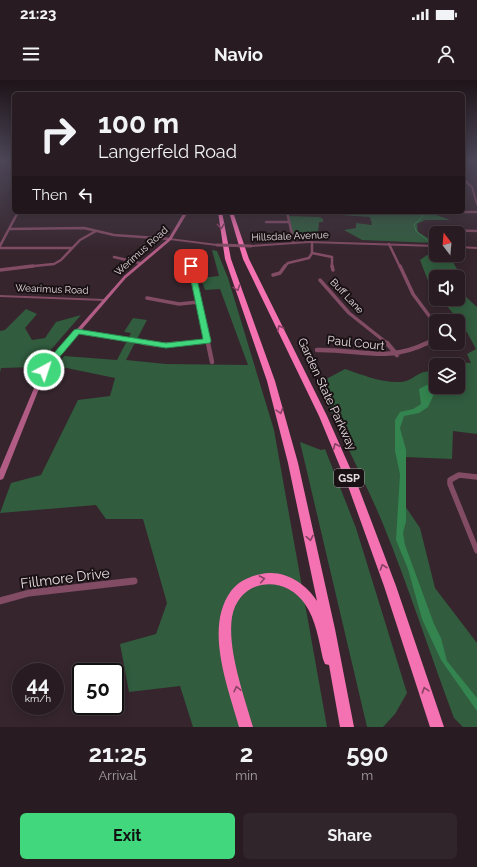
<!DOCTYPE html>
<html lang="en">
<head>
<meta charset="utf-8">
<style>
  :root { --surface:#281c22; --page:#30252a; --text:#f1f3f6; --muted:#a5a1a5; --line:#443a40; --accent:#41d77c }
  body { margin:0; font-family:Raleway,sans-serif; background:var(--page); color:var(--text); height:100vh; display:flex; flex-direction:column; font-size:15px; white-space:nowrap }
  * { box-sizing:border-box; margin:0 }
  p { font-size:13px; color:var(--muted) }
  .icon { flex:none; width:22px; height:22px; fill:none; stroke:currentColor; stroke-width:2; stroke-linecap:round; stroke-linejoin:round }
  .map { position:relative; height:647px; overflow:hidden }
  .details { display:flex; flex-direction:column; background:var(--surface); flex:1 }
  .details>* { flex:none }
  .banner { position:absolute; left:12px; top:12px; width:453px; height:122px; border-radius:6px; box-shadow:0 2px 10px #0003,0 0 0 1px var(--line); background:#281c22; color:var(--text); overflow:hidden }
  .needle { width:26px; rotate:344deg }
  .fabs { position:absolute; left:429px; top:146px; display:grid; gap:8px }
  .fabs a { display:grid; place-items:center; width:36px; height:36px; border-radius:6px; background:var(--surface); box-shadow:0 2px 10px #0003,0 0 0 1px var(--line); font-size:20px }
  .speed { position:absolute; left:12px; top:583px; display:flex; gap:8px; font-size:20px; font-weight:700; text-align:center }
  .speed>* { display:grid; place-content:center; width:52px; height:52px; border-radius:50%; background:var(--surface); box-shadow:0 2px 10px #0003,0 0 0 1px var(--line); line-height:1 }
  .speed small { font-size:10px; font-weight:400 }
  .speed .limit { border:2px solid #111; border-radius:6px; background:#fff; color:#111 }
  .pin { position:absolute; display:grid; place-items:center; width:34px; height:34px; color:#fff; margin:-17px; border-radius:8px; box-shadow:0 2px 6px #0006 }
  .me { position:absolute; width:44px; margin:-22px; rotate:40deg; stroke-linejoin:round; filter:drop-shadow(0 0 3px #0008) }
  .turn { display:flex; align-items:center; gap:14px; height:84px; padding:0 20px; font-size:18px }
  .turn .icon { width:52px; height:52px; stroke-width:2.5 }
  .turn b { display:block; font-size:28px; line-height:34px }
  .then { display:flex; align-items:center; height:38px; padding:0 20px; background:#0003; gap:8px; font-size:15px }
  .eta { display:flex; justify-content:space-evenly; align-items:center; height:68px; text-align:center }
  .eta b { font-size:24px; font-weight:700; line-height:28px }
  .action { display:flex; gap:8px; margin-top:auto; padding:8px 20px }
  .action a { flex:1; height:46px; border-radius:6px; background:var(--accent); color:#111; font-size:16px; font-weight:700; line-height:46px; text-align:center }
  .action a+a { background:var(--page); color:var(--text) }
  .status { display:flex; justify-content:space-between; align-items:center; height:28px; padding:0 20px; background:var(--surface); direction:ltr }
  .status svg { height:11px; fill:currentColor }
  header { display:flex; justify-content:space-between; align-items:center; height:52px; padding:0 20px; background:var(--surface); font-size:18px; font-weight:700 }
  .map>svg:first-child { display:block }
</style>
</head>
<body>
<div class="status"><b>21:23</b><svg viewBox="0 0 49 12"><path d="M0 12V9h3v3zM5 12V6h3v6zM10 12V3h3v9zM15 12V0h3v12zM26 1h20v11H26zM47 4h2v5h-2z"/></svg></div>
<header><svg class="icon" aria-label="menu" viewBox="0 0 24 24"><path d="M4 6h16M4 12h16M4 18h16"/></svg>Navio<svg class="icon" aria-label="person" viewBox="0 0 24 24"><circle cx="12" cy="8" r="4"/><path d="M4 21q1-7 8-7t8 7"/></svg></header>
<div class="map">
<svg width="477" height="647" viewBox="0 0 477 647">
  <rect width="100%" height="100%" fill="#36252d"/>
  <path fill="#315c3e" d="M326 132H383L389 135H413L414 132H428L450 140H425L417 144 418 152 436 163 362 160 344 150 356 148V143L372 145 370 137 326 134Z
    M289 136 320 137 323 139V142H319L318 156 292 154Z
    M212 170 217 171 228 198 274 350 327 647H193L180 606 129 612 120 564 156 554 167 523 143 439H106L96 425 0 433 11 403 41 395 78 320 110 316 115 298 57 286 64 276 117 280 131 253 124 252 133 238 147 240 126 280 166 284 248 285 220 209 205 210 201 198 219 196Z
    M427 175 453 182 457 189 451 192 456 197H436V213L430 206 420 180Z
    M458 199 463 204V214L477 227V354L453 351 452 379 405 377V426L420 448 435 508 477 563V647H463L454 638C430 574 409 508 383 444 363 396 338 351 319 303L345 289C363 295 381 303 401 302 415 301 418 288 436 292V307H458V285H450L451 282 471 283 467 274 476 269 463 245 441 219H458Z
    M26 229 37 234 25 248 32 260 45 258 56 242 81 235 36 287 1 288 0 293V251L5 250Z
    M300 362 321 370 325 369 356 448 407 613 395 634 383 647H367Z"/>
  <path fill="#33844f" d="M458 298 462 302 461 306 453 310 455 314H450L433 307 434 314 428 327 419 333 404 336 400 348 406 370V441L403 453 405 465 434 544 441 558 447 581 477 618V631L441 580 422 539 408 489 396 460 400 394 395 371V340L400 332 413 329 421 324 419 309 429 304 436 305V307L448 310 449 307H458Z"/>
  <g fill="none" stroke-linecap="round" stroke-linejoin="round">
    <path stroke="#33844f" stroke-width="1" d="M421 132 423 136 414 145 416 151 432 164"/>
    <path stroke="#814c64" stroke-width="2" d="M466 81 477 82
      M463 99 472 107 477 124"/>
    <path stroke="#814c64" stroke-width="2.5" d="M287 132 294 163
      M386 132 387 134
      M463 132H477
      M266 142H288
      M10 149 84 148 114 155 170 159
      M437 153 443 150 477 151
      M389 164 400 187
      M0 166 18 132
      M0 168H72
      M312 173 332 177V187
      M114 177 140 183
      M24 187 54 184 61 180 80 160 96 151
      M284 187 288 183 309 178 312 173V162"/>
    <path stroke="#814c64" stroke-width="3.5" d="M191 186 208 264
      M332 186 333 190
      M400 186 413 214 436 245
      M0 190 33 186
      M273 195 280 193 285 186
      M320 200 349 233 388 264
      M147 218 179 224 199 222
      M77 252 151 264
      M175 264 207 261
      M426 264 436 255"/>
    <path stroke="#814c64" stroke-width="4.5" d="M144 263 159 265 187 263
      M208 263 212 282
      M387 263 397 275
      M317 270C359 269 387 283 427 263"/>
    <path stroke="#814c64" stroke-width="5.5" d="M477 397 459 395 450 400V404L477 471"/>
    <path stroke="#814c64" stroke-width="7" d="M0 521 29 513 134 501"/>
    <path fill="#814c64" fill-rule="evenodd" d="M169 158 217 164 219 165 217 166 170 160 168 159Z
      M309 161 436 165V167L309 163 251 167 249 166 251 165Z
      M458 166 477 167V169L458 168Z
      M0 215 104 219 106 220 104 221 0 217Z"/>
    <path fill="#b05c84" fill-rule="evenodd" d="M184 132H188L171 160 126 198 46 291 4 397 3 399 0 400V389L42 289 124 196 169 158Z"/>
    <path fill="#f572b2" fill-rule="evenodd" d="M218 132H222L231 179 275 301 298 383 335 549 354 647H340L329 585 325 584 323 579C319 561 316 540 305 524 285 494 239 498 232 537 227 569 244 616 253 647H239C228 607 204 548 231 511 240 499 255 494 269 493 288 492 307 505 317 521L288 383 267 301 225 179Z
      M229 132H233L249 179 327 336 358 406 396 506 444 647H430L384 506 348 406 319 336 243 179Z"/>
    <path stroke="#814c64" stroke-width="3" d="M217 165 251 166"/>
  </g>
  <defs><path id="oneway-chevron" d="M-2-3.5L2.5 0L-2 3.5" fill="none" stroke-width="1.6" stroke-linecap="round" stroke-linejoin="round"/></defs>
  <g stroke="#874263">
    <use href="#oneway-chevron" transform="translate(221 146) rotate(84)"/>
    <use href="#oneway-chevron" transform="translate(237 208) rotate(70)"/>
    <use href="#oneway-chevron" transform="translate(280 248) rotate(-116)"/>
    <use href="#oneway-chevron" transform="translate(280 331) rotate(74)"/>
    <use href="#oneway-chevron" transform="translate(336 366) rotate(-113)"/>
    <use href="#oneway-chevron" transform="translate(310 458) rotate(79)"/>
    <use href="#oneway-chevron" transform="translate(383 487) rotate(-109)"/>
    <use href="#oneway-chevron" transform="translate(262 499) rotate(-11)"/>
    <use href="#oneway-chevron" transform="translate(237 609) rotate(-103)"/>
    <use href="#oneway-chevron" transform="translate(425 610) rotate(-108)"/>
  </g>
  <linearGradient id="sky" x2="0" y2="1"><stop stop-color="#1e1419"/><stop offset="0.47" stop-color="#4c4657"/><stop offset="1" stop-color="#4c4657" stop-opacity="0"/></linearGradient>
  <rect width="477" height="171" fill="url(#sky)"/>
  <path fill="#41d77c" stroke="#2a8c51" d="M191 185 194 186 211 261 210 263 166 268 79 254 47 292H41V288L74 250 77 249 166 263 203 259 188 186Z"/>
  <g text-anchor="middle" dominant-baseline="central" stroke-width="4" stroke-linejoin="round" paint-order="stroke">
    <g font-size="10" fill="#e5dade" stroke="#191114">
      <text transform="translate(290 156) rotate(-2)">Hillsdale Avenue</text>
      <text transform="translate(141 171) rotate(-42)">Werimus Road</text>
      <text transform="translate(52 209) rotate(2)">Wearimus Road</text>
      <text transform="translate(347 216) rotate(47)">Buff Lane</text>
    </g>
    <rect fill="#191114" stroke="#a89ea1" stroke-width="1" x="334" y="389" width="30" height="18" rx="3"/>
    <g font-size="11" font-weight="bold" fill="#e5dade">
      <text x="349" y="398">GSP</text>
    </g>
    <g font-size="12" fill="#e5dade" stroke="#191114">
      <text transform="translate(356 263) rotate(6)">Paul Court</text>
      <text transform="translate(327 314) rotate(65)">Garden State Parkway</text>
    </g>
    <g font-size="14" fill="#e5dade" stroke="#191114">
      <text transform="translate(65 498) rotate(-7)">Fillmore Drive</text>
    </g>
  </g>
</svg>
<div class="fabs">
<a><svg class="needle" viewBox="-14 -14 28 28"><path d="M0-13l5 13h-10z" fill="#e53935"/><path d="M0 13l5-13h-10z" fill="#a5a1a5"/></svg></a>
<a><svg class="icon" aria-label="sound" viewBox="0 0 24 24"><path d="M4 9h4l5-4v14l-5-4H4zM17 9q2 3 0 6"/></svg></a>
<a><svg class="icon" aria-label="search" viewBox="0 0 24 24"><circle cx="10" cy="10" r="6"/><path d="M15 15l6 6"/></svg></a>
<a><svg class="icon" aria-label="layers" viewBox="0 0 24 24"><path d="M12 4l9 5-9 5-9-5zM3 14l9 5 9-5"/></svg></a>
</div>
<div class="speed"><div>44<small>km/h</small></div><div class="limit">50</div></div>
<div class="pin" style="left:191px;top:186px;background:#d93025"><svg class="icon" aria-label="arrive" viewBox="0 0 24 24"><path d="M6 21V4h12l-3 4 3 4H6"/></svg></div>
<svg class="me" style="left:44px;top:290px" viewBox="-20 -20 40 40"><circle r="17" fill="#41d77c" stroke="#fff" stroke-width="3"/><path d="M0-11L8 9 0 5-8 9z" fill="#fff"/></svg>
<div class="banner">
<div class="turn"><svg class="icon" aria-label="right" viewBox="0 0 24 24"><path d="M7 20v-9h11M14 6l5 5-5 5"/></svg><div><b>100 m</b>Langerfeld Road</div></div>
<div class="then">Then<svg class="icon" aria-label="left" viewBox="0 0 24 24"><path d="M17 20v-9H6M10 6l-5 5 5 5"/></svg></div>
</div>
</div>
<section class="details">
<div class="eta">
<div><b>21:25</b><p>Arrival</p></div>
<div><b>2</b><p>min</p></div>
<div><b>590</b><p>m</p></div>
</div>
<div class="action"><a>Exit</a><a>Share</a></div>
</section>
</body>
</html>
